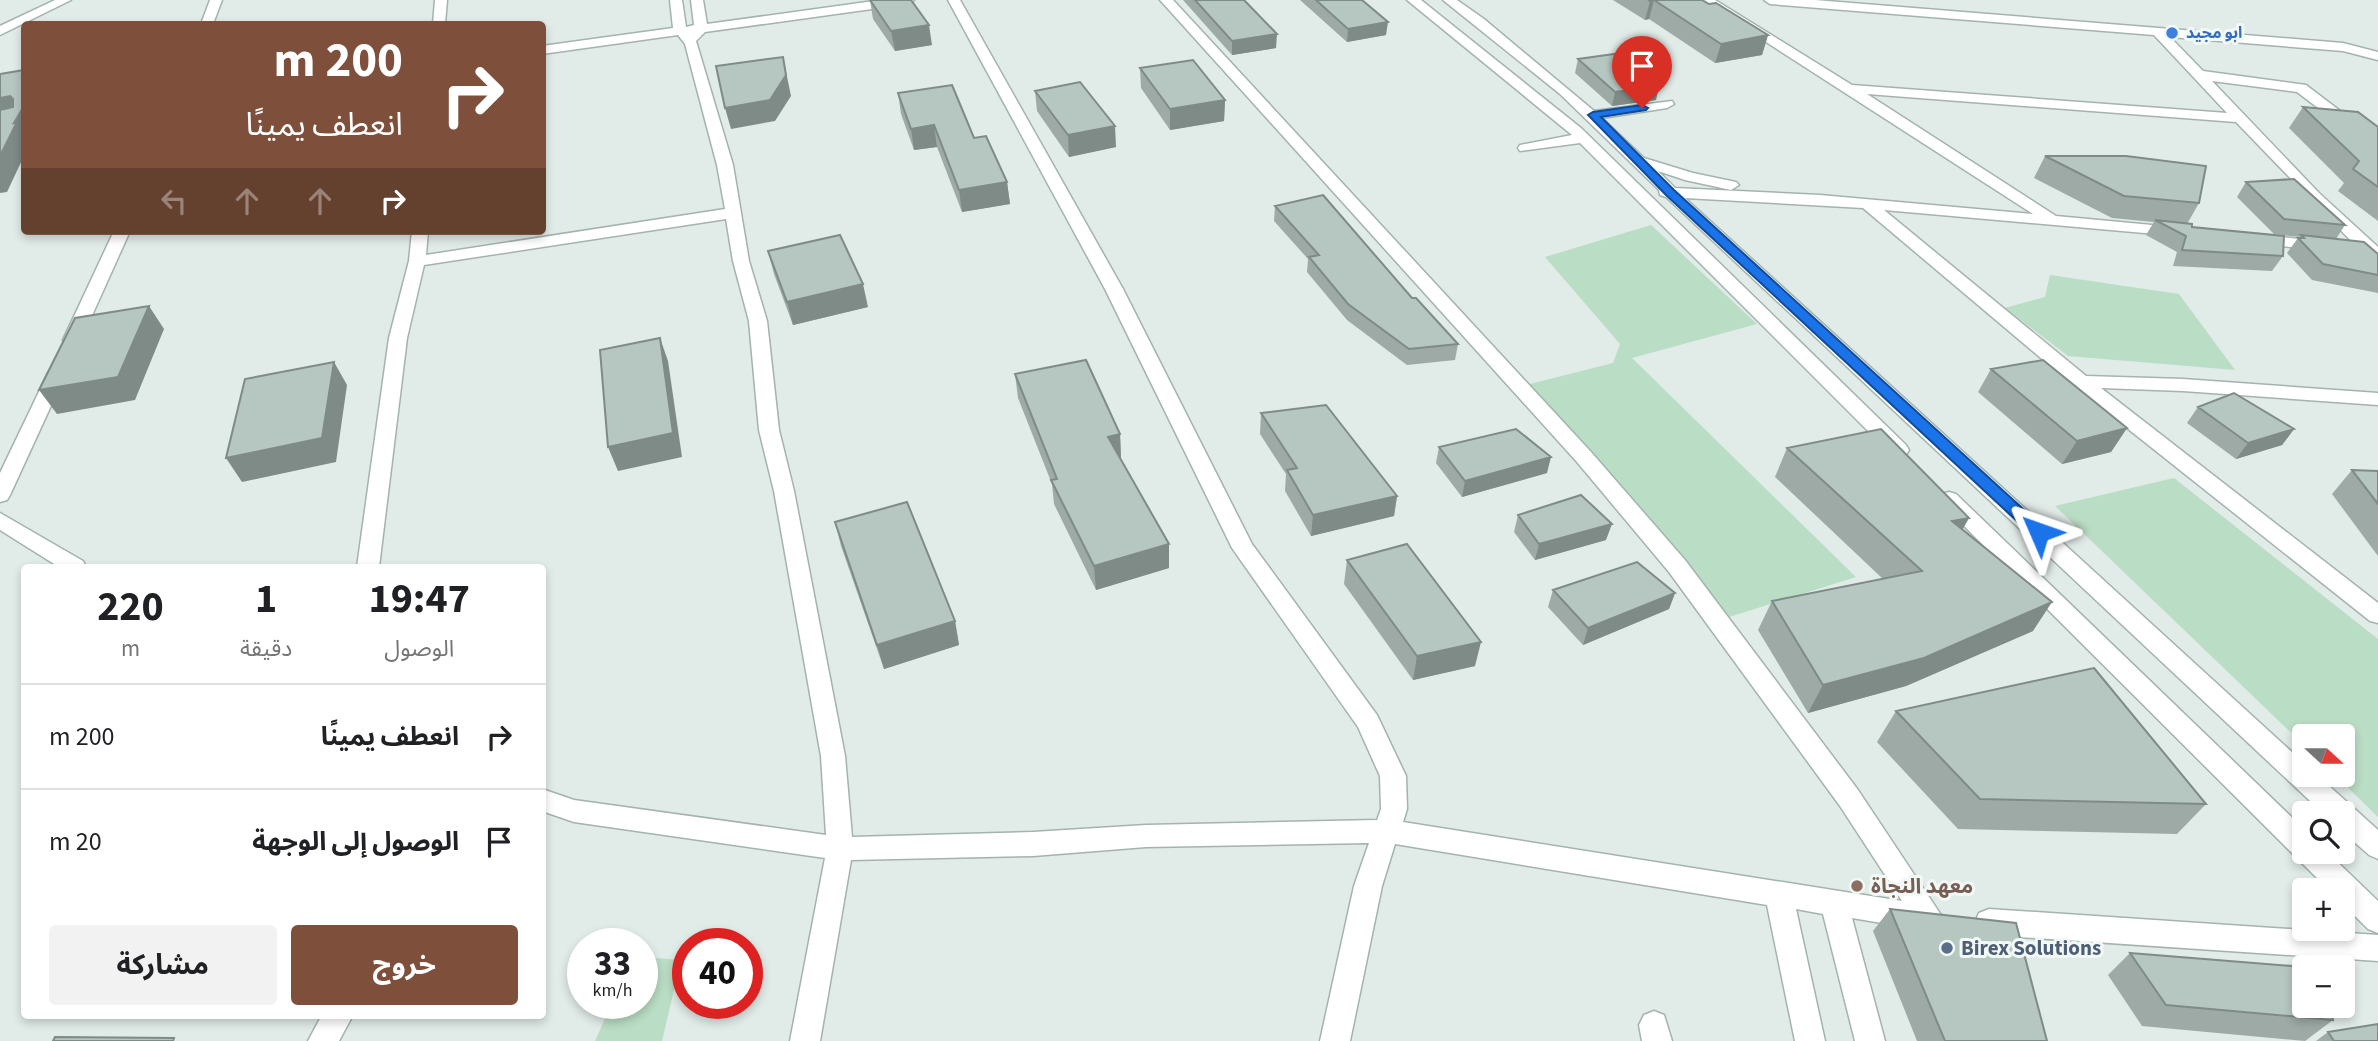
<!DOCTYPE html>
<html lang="ar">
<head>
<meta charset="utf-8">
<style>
  :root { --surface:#fff; --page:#f2f2f2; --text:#202124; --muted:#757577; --line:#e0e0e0; --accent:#7e503b }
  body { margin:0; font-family:"Source Sans 3","Noto Sans Arabic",sans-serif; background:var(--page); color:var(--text); direction:rtl; height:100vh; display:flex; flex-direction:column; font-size:26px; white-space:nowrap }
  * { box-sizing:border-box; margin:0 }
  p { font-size:23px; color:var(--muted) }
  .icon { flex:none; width:38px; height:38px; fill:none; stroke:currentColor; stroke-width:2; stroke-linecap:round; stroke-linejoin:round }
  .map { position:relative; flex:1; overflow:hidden; direction:ltr }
  .drawer { position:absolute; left:21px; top:564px; width:525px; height:455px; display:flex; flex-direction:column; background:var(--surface); border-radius:7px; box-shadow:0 4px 10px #0003; direction:rtl }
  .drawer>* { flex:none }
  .hud { position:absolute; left:21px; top:21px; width:525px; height:214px; border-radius:7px; box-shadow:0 4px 10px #0003; direction:rtl; background:#7e503b; color:#fff; overflow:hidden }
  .needle { width:46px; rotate:111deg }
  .buttons { position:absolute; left:2292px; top:724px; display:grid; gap:14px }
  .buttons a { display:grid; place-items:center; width:63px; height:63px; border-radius:7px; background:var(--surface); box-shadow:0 4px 10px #0003; font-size:35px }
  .speed { position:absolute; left:567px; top:928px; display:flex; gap:14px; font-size:35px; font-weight:700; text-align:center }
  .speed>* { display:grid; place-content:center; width:91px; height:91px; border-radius:50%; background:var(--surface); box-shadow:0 4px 10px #0003; line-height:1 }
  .speed small { font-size:18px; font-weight:400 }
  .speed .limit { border:10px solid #d22; background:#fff; color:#111 }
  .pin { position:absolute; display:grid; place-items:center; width:60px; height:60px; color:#fff; margin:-72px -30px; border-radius:50% 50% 50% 0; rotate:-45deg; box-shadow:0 0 7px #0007 }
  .pin .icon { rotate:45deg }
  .me { position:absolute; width:77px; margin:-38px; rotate:313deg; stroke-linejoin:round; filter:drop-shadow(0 0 5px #0008) }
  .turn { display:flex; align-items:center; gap:24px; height:147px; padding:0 28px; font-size:32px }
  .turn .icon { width:91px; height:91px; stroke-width:2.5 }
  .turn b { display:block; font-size:49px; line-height:60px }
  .lanes { display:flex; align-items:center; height:66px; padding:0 28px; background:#0003; justify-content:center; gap:35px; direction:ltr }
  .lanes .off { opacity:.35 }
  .eta { display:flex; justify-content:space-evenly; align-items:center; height:119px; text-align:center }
  .eta b { font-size:42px; font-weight:700; line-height:49px }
  .action { display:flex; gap:14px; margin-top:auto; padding:14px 28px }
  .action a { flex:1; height:80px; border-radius:7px; background:var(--accent); color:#fff; font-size:28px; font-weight:700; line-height:80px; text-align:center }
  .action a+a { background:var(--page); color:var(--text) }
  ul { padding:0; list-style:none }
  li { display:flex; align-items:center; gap:21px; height:105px; padding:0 28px; border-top:2px solid var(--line) }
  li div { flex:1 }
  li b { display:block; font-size:26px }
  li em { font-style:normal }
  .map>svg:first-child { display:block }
</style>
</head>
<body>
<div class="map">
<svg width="2378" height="1041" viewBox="0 0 2378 1041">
  <rect width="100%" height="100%" fill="#e1ebe7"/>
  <path fill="#baddc5" d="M1651 225 1757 324 1632 358 1856 577 1726 618 1518 387 1613 363 1620 344 1545 257Z
    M2050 275 2179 294 2235 370 2068 356 2005 308 2045 297Z
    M2174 478 2378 639V817L2335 775H2343V737H2305V746L2055 506Z
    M642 957 681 960 662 1041H595L612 1003H642Z"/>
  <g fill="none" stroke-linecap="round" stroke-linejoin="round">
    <g stroke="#a4b3af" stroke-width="3">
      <path id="minor" d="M55 0H71L0 35V26Z
        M210 0H222L213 24H201Z
        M435 0H447L445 24H433Z
        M670 0H682L686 27 694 25 691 0H703L707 24 881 0H914L908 4 705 32 696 41 733 165 749 261 767 321 779 430 794 491 845 756 852 837 1033 832 1146 825 1377 820 1381 809 1380 776 1358 727 1232 548 1105 289 948 0H960L1123 289 1252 544 1377 715 1406 776 1407 809 1403 822 1902 901 1840 806 1669 572 1577 462 1160 0H1173L1591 452 1685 560 1858 790 1943 918 1939 927 1929 931 1852 918 1885 1041H1855L1823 914 1796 909 1825 1041H1795L1767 905 1395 844 1382 886 1350 1041H1320L1354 886 1369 843 1146 847 1033 856 851 860 820 1041H790L825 858 574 822 542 811V789L574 800 826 835 821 756 774 491 759 430 749 321 733 261 726 219 424 265 407 338 379 567H357L389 338 409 261 412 231H428L426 255 725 209 717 165 685 44 678 35 542 54V46L673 28Z
        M1407 0H1421L1581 128 1906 445 1909 450 1906 455H1892L1580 143 1520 151 1518 148 1520 145 1572 135Z
        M1443 0H1457L1484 19 1594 111 1672 101 1674 104 1667 108 1602 118 1644 158 1693 173 1736 182 1739 185 1731 190 1685 180 1658 171 1675 188 1820 195 2033 214 1701 0H1715L1852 85 2227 113 2154 35 1770 4 1764 0H1815L2343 43 2378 52V60L2343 51 2170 37 2203 71 2306 85 2352 120V126H2342L2297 92 2212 81 2319 193 2378 247V259L2366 256 2249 242 2247 239 2255 234 2355 245 2236 122 1867 94 2056 216 2184 228 2186 231 2178 236 1884 210 2086 376 2183 379 2378 393V405L2183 391 2101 388 2378 603V623L2370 621 2074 386 1863 208 1685 198 2305 764V775H2317L2378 830V859L2369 855 2343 832V814H2324L1666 197 1660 195 1659 190 1560 94Z
        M114 231H130L81 340 78 344H66L63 340Z
        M57 367 66 373 10 495 7 500 0 502V473L48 373Z
        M1949 492 1956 494 2305 830V852H2327L2378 901V933L2368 929 2343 904V891H2330L1942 504 1939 499 1942 494Z
        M0 513 83 561 86 567H59L0 530Z
        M1989 909 2378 935V961L1989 935 1979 931 1975 922 1979 913Z
        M1654 1011 1664 1015 1672 1041H1642L1639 1025 1644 1015Z
        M322 1015H353L339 1041H308Z"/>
    </g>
    <use href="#minor" fill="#fff" fill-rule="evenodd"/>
  </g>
  <path fill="#9daaa6" d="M870 0 932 45 895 51 873 19Z
    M1183 0H1244L1276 48 1232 55Z
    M1300 0H1362L1386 35 1347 42Z
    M1613 0H1702L1768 35 1762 55 1715 63 1649 19 1645 20Z
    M1578 59 1656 100 1612 106 1575 73Z
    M1140 68 1225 100 1224 121 1170 130 1141 88Z
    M1035 91 1116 147 1069 157 1037 111Z
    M898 93 974 138 1007 182 1010 204 962 212 937 147 914 150 901 114Z
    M2303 107 2378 127V221L2338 191 2344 183 2289 128Z
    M2045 156 2199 203 2187 224 2192 227 2283 256 2272 271 2173 266 2177 252 2146 235 2154 222 2112 218 2034 178Z
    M2246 182 2345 225 2336 239 2378 275V293L2312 280 2287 253 2298 238 2300 237 2274 234 2237 197Z
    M1275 206 1412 298 1458 344 1455 360 1407 365 1347 320 1307 272 1308 259 1274 221Z
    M768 251 868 307 793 325 774 274Z
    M1991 369 2127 428 2111 452 2062 464 1978 392Z
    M1015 374 1120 434 1121 458H1120L1169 568 1096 590 1054 504 1052 484 1018 398Z
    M2198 407 2294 429 2282 445 2236 459 2187 423Z
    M1261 413 1397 496 1394 516 1311 536 1285 491 1286 474 1260 434Z
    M1439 447 1547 473 1462 497 1436 463Z
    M1787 448 1969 518 1962 530 2033 631 1906 686 1808 713 1758 630 1772 601 1883 579 1775 477Z
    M2352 470 2378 471V556L2332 494Z
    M1518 515 1606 540 1535 560 1514 532Z
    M835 522 955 621 959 645 884 669 841 546Z
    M1347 560 1475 666 1413 680 1344 584Z
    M1553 590 1675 593 1669 609 1583 645 1548 607Z
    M1896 711 2206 804 2177 834 1958 829 1877 742Z
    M1890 909 2047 1041H1917L1873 931Z
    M2130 953 2333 1020 2305 1041 2142 1026 2108 975Z
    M2328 1032 2378 1041H2316Z"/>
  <path fill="#7f8b87" d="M1654 0 1649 19 1645 20 1650 1Z
    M1388 22 1386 35 1347 42 1348 29Z
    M929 25 932 45 895 51 891 31Z
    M1277 34 1276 48 1232 55V41Z
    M1768 35 1762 55 1715 63 1721 44Z
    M783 57 791 96 775 121 731 129 725 108Z
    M1659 86 1656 100 1612 106 1615 92Z
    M10 96 21 112 24 106V156L7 192 0 193V98Z
    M1225 100 1224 121 1170 130V109Z
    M934 125 937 147 914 150 911 129Z
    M1115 126 1116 147 1069 157 1068 135Z
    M1007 182 1010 204 962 212 959 190Z
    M863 284 868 307 793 325 787 302Z
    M149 306 164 329 135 400 57 414 39 390Z
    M660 338 668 361 682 457 618 471 608 447Z
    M334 362 347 385 336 462 242 482 226 458Z
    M2127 428 2111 452 2062 464 2077 441Z
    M2294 429 2282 445 2236 459 2248 443Z
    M1120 434 1121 458 1109 460 1108 437Z
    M1551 457 1547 473 1462 497 1465 481Z
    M1397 496 1394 516 1311 536 1313 515Z
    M1969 518 1953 546 1952 521Z
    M1612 524 1606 540 1535 560 1539 544Z
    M1169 544V568L1096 590 1094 566Z
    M1675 593 1669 609 1583 645 1588 628Z
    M2052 602 2033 631 1906 686 1808 713 1823 685Z
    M955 621 959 645 884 669 877 645Z
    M1481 642 1475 666 1413 680 1417 656Z"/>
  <path fill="#b6c6c1" stroke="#7f8b87" stroke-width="2" d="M870 0H911L929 25 891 31Z
    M1195 0H1244L1277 34 1232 41Z
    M1316 0H1362L1388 22 1348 29Z
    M1648 0H1702L1709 4 1716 3 1768 35 1721 44 1654 0 1650 1Z
    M1621 53 1659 86 1615 92 1578 59Z
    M783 57 786 75 770 100 725 108 716 66Z
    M1193 60 1225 100 1170 109 1140 68Z
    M24 70V106L14 123 17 122 0 156V110L13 107V99L10 96 0 98V74Z
    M1080 82 1115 126 1068 135 1035 91Z
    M952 85 974 138 986 136 1007 182 959 190 934 125 911 129 898 93Z
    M2303 107 2358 112 2378 127V187L2353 169 2359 161Z
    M2045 156H2126L2206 166 2199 203 2124 196Z
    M2294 179 2345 225 2284 219 2246 182Z
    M1323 195 1412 298H1416L1458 344 1409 349 1348 304 1309 257 1319 255 1275 206Z
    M2155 220 2192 224V227L2284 236 2283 256 2182 250 2186 236Z
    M840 235 863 284 787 302 768 251Z
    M2301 235 2364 242 2378 254V275L2323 264 2298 238H2304Z
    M149 306 118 377 39 390 75 318Z
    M660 338 673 433 608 447 600 350Z
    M1086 360 1120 434 1108 437 1169 544 1094 566 1051 480 1057 479 1015 374Z
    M2043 360 2127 428 2077 441 1991 369Z
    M334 362 322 438 226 458 245 379Z
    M2234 393 2294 429 2248 443 2198 407Z
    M1326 405 1397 496 1313 515 1287 470 1297 468 1261 413Z
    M1516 429 1551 457 1465 481 1439 447Z
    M1881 429 1969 518 1952 521 2052 602 1924 658 1823 685 1772 601 1922 571 1787 448Z
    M2352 470 2378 471V504Z
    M1581 495 1612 524 1539 544 1518 515Z
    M907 502 955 621 877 645 835 522Z
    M1407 544 1481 642 1417 656 1347 560Z
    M1637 562 1675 593 1588 628 1553 590Z
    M2094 668 2206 804 1980 799 1896 711Z
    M1890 909 2016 923 2047 1041H1945Z
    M2130 953 2316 968H2305V1006H2329L2333 1020 2166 1005Z
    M2378 1024V1041H2334L2328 1032Z
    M55 1037 174 1038 173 1041H53Z"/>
  <path fill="#1a73e8" stroke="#114b97" stroke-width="2" d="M1642 105 1648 108 1646 110 1601 117 1674 190 2044 528 2047 532 2044 536H2033L1666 195 1588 115 1593 112Z"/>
  <circle fill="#3f7fe0" stroke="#f1f8f5" stroke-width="2.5" cx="2172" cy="33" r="7"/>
  <circle fill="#8d6e63" stroke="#f1f8f5" stroke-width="2.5" cx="1857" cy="886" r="7"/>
  <circle fill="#5c6f8a" stroke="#f1f8f5" stroke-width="2.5" cx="1947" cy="948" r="7"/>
  <g text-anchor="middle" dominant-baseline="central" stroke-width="6" stroke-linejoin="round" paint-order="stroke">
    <g font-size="16" font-weight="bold" fill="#366cbe" stroke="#f1f8f5" text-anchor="start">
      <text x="2186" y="33">ابو مجيد</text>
    </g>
    <g font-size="21" font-weight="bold" fill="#785e54" stroke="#f1f8f5" text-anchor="start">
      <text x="1871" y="886">معهد النجاة</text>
    </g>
    <g font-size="21" font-weight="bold" fill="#4e5e75" stroke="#f1f8f5" text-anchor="start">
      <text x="1961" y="948">Birex Solutions</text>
    </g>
  </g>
</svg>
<div class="buttons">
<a><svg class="needle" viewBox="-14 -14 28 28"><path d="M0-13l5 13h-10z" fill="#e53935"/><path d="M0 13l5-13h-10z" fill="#757577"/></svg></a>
<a><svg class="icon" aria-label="search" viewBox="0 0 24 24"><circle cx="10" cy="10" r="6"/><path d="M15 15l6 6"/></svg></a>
<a>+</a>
<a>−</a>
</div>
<div class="speed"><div>33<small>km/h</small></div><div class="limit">40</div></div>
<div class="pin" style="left:1642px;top:108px;background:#d93025"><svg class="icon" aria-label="arrive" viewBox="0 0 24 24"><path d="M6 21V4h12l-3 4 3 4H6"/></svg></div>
<svg class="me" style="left:2039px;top:532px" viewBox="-20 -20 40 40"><path d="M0-17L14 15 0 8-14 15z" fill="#1a73e8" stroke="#fff" stroke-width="4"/></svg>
<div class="hud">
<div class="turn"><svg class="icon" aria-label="right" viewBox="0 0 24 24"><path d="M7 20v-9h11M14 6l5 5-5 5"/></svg><div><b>200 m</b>انعطف يمينًا</div></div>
<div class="lanes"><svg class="icon off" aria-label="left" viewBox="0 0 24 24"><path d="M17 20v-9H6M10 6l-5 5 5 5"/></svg><svg class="icon off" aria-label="ahead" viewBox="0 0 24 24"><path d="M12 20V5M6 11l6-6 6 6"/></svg><svg class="icon off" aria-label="ahead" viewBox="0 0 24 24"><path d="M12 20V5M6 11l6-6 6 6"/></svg><svg class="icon" aria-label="right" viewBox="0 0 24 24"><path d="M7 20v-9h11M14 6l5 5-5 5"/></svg></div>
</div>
<section class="drawer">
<div class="eta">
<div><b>19:47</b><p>الوصول</p></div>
<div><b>1</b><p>دقيقة</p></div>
<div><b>220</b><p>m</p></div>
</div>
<ul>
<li><svg class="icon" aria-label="right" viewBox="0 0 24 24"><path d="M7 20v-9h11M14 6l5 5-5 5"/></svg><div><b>انعطف يمينًا</b></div><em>200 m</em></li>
<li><svg class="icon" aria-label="arrive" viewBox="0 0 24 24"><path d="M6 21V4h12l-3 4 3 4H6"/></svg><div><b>الوصول إلى الوجهة</b></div><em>20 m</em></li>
</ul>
<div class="action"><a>خروج</a><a>مشاركة</a></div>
</section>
</div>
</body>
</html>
